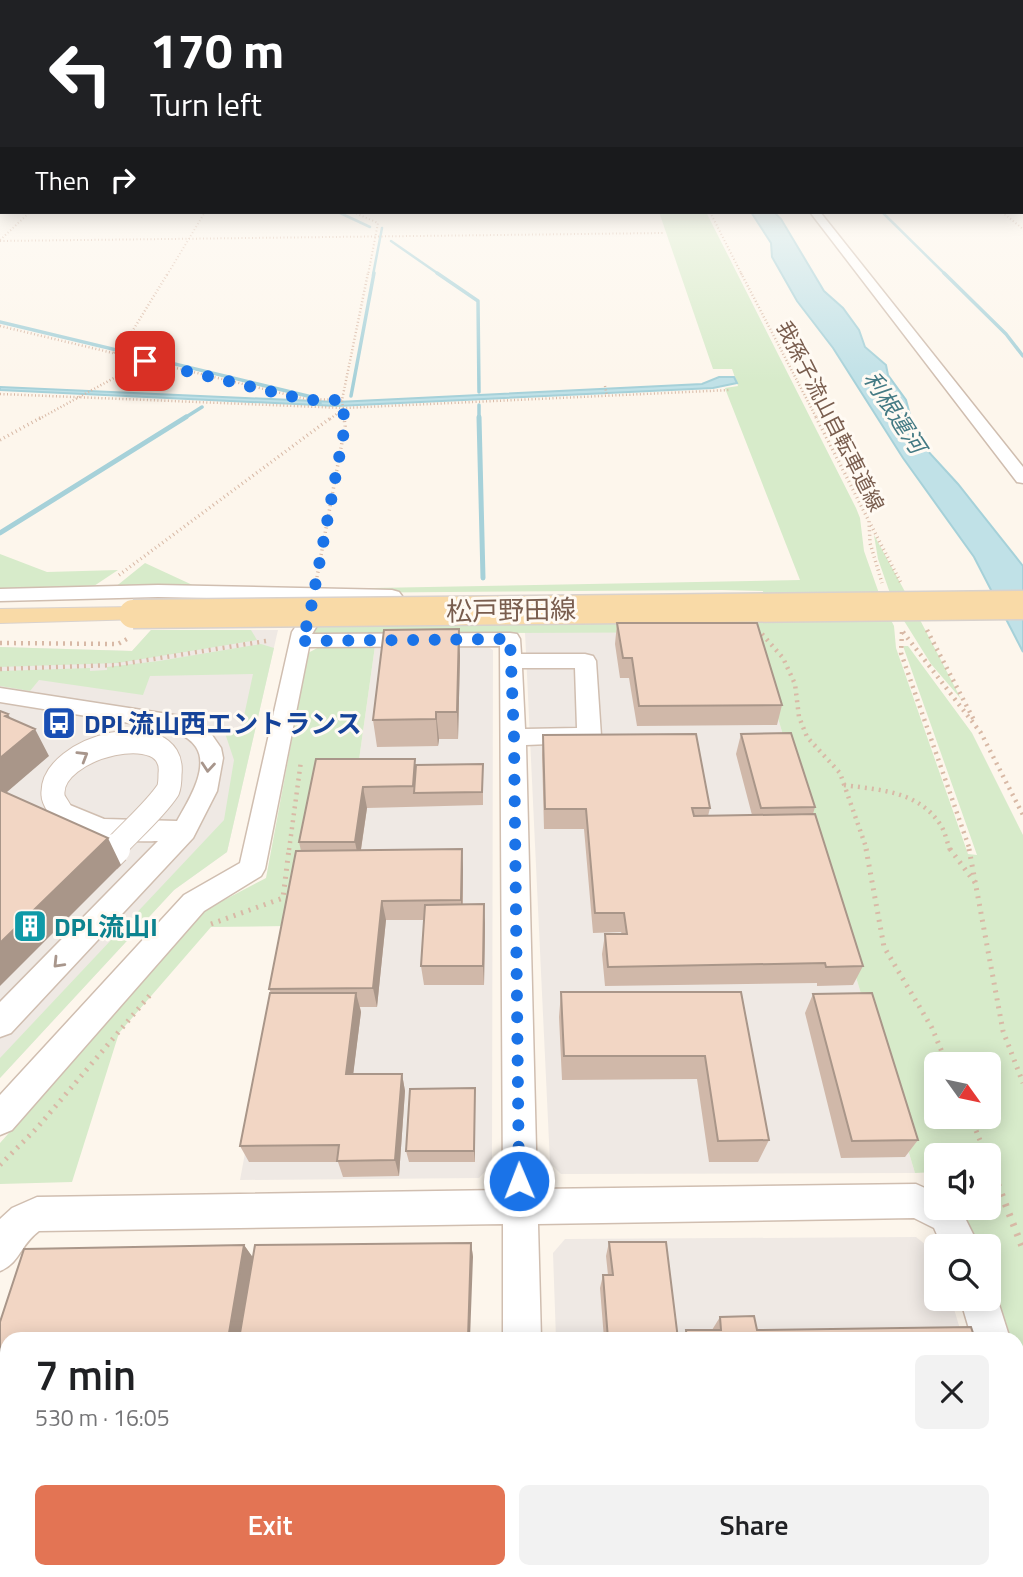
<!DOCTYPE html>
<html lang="en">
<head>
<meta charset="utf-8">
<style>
  :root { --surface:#fff; --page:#f2f2f2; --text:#202124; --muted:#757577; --accent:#e37454 }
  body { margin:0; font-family:"Titillium Web","Noto Sans JP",sans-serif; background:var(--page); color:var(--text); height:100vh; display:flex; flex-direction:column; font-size:26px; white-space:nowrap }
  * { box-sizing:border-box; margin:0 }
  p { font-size:23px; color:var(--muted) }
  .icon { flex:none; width:38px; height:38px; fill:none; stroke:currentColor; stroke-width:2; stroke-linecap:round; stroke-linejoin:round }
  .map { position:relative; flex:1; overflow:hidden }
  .panel { position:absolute; left:0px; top:1332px; width:1024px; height:247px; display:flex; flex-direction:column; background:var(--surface); border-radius:21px 21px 0 0; box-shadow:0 4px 18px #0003 }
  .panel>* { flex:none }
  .banner { position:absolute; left:0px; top:0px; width:1024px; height:214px; box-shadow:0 4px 18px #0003; background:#202124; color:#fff; overflow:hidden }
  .needle { width:46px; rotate:123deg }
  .buttons { position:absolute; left:924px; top:1052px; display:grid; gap:14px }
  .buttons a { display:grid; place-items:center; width:77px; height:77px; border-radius:10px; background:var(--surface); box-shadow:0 4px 18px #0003; font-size:35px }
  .pin { position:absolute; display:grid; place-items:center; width:60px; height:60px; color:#fff; margin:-30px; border-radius:14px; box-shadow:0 4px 10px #0006 }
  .me { position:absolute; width:77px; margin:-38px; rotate:359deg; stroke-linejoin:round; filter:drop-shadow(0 0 5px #0008) }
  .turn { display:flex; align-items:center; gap:24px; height:147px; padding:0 35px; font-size:32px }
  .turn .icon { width:91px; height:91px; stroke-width:2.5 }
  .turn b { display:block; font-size:49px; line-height:60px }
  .then { display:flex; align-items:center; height:66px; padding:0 35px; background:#0003; gap:14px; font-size:26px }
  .round { display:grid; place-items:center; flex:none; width:74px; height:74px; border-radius:10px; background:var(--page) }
  .overview { display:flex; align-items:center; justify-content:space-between; height:119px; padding:0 35px }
  h1 { font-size:42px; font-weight:600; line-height:52px }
  .action { display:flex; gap:14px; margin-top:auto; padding:14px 35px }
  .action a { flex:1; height:80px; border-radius:10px; background:var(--accent); color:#fff; font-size:28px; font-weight:600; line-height:80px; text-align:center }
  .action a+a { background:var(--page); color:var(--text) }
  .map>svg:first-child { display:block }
</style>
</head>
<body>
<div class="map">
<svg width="1023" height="1577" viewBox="0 0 1023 1577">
  <rect width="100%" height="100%" fill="#fdf6ec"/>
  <path fill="#efe9e4" d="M151 630H278L227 852 174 890 0 1078V647L132 651Z
    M525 632H752L915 1173 561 1174 550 1163Z
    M483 644 493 650 492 1164 479 1178 240 1180 318 761 359 760 375 646Z
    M916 1237 936 1253V1298L951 1299 963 1339H556L553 1253 565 1239Z
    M1017 1516 1023 1536V1577H566V1572H1017Z"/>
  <path fill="#d7ebca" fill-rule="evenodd" d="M659 212H706L856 508 860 518 864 551 881 599 764 601 763 591 722 590 323 593 319 589 800 580 726 391 725 388 738 386 732 369H713Z
    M874 535 909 599H892L878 559Z
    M0 554 47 572 118 570 91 588 0 591Z
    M145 563 199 588H114Z
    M889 616 894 626 896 648 968 854 977 855 903 646H908L972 733 1023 835V1389L1017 1370V1339H1006L989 1286V1246H975L962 1208H989V1155H936V1172L915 1173 752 632 311 634 313 621ZM936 1064H989V1116H936Z
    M901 616H918L961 699 931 664Z
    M151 630H251L257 640 118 663 0 667V647L132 651Z
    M261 644 274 648 227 852 174 890 0 1078V1058L224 820 234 760 224 730H241L253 674 150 676 143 695 39 680 30 691 0 686V671L90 668V671L107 670V667L159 661Z
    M321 646H375L359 760 287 926 211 927 119 1033 72 1182 0 1184V1143L207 909 266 878 308 653Z"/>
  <path fill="#c0e1e7" stroke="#a6d1d9" stroke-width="2" d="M751 212H774L781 219 824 291 843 308 859 330 865 347 886 365 888 375 906 400 913 426 925 448 958 484 1023 566V652L974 557 903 458 833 348 797 301 772 257 771 243Z
    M719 377H734L737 383 713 388 337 406 0 390V387L337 402 702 384Z"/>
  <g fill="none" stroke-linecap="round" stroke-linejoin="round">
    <path stroke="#a6d1d9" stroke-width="2.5" d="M338 212 370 227
      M882 212 946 275
      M391 241 440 275
      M373 275 382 228"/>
    <path stroke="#a6d1d9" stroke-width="3.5" d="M437 273 478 301 479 392
      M944 273 1006 334 1023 356
      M0 322 316 398 320 403
      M351 396 374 273
      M479 405V419
      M183 419 202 407"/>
    <path stroke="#a6d1d9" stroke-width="5" d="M479 417 483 578
      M0 533 186 417"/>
    <g stroke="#d0beb0" stroke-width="3">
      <path id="minor" d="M1022 171H1023V177H1022Z
        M810 212H820L1023 467V483L1017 482Z
        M158 585 392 590 399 592 402 596 399 600H322L318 624 312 634 510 633 517 634 520 639 521 654H585L593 656 596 661 601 736 597 742 526 745 537 1189 916 1184 936 1193V1208H960L979 1246H942L934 1228 914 1218 538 1224 541 1339H503V1224L39 1231C20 1245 20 1263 0 1271V1219L12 1208 37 1197 503 1190 500 646 309 647 265 869 261 876 204 911 12 1130 0 1135V1095L184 895 240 863 292 632 298 623 302 600 158 597 0 601V589ZM522 668H575L577 728 525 729Z
        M0 688 187 717 212 735 221 748 223 758 217 791 193 838 11 1033 0 1037V1002L158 841C127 842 65 841 47 810L51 803 60 801 104 819 177 821C187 803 210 768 196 747 191 739 181 734 173 730L0 702Z
        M989 1284 997 1298 1010 1339H972L960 1298H989Z
        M1017 1400 1023 1402V1460L1017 1458Z
        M504 1572H548L549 1577H505Z"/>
    </g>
    <g stroke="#d9d2cd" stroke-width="2">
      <path id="major" d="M133 607 142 609 145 614 142 619 0 623V609Z"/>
    </g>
    <path stroke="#d8b9a6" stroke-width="2" stroke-dasharray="1 2.5" stroke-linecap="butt" d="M353 212 378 223 368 275
      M710 212 742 275
      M1002 212 1023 229
      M0 240 30 212
      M0 241 664 233
      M167 275 205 212"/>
    <path stroke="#d8b9a6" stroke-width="2.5" stroke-dasharray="1 2.5" stroke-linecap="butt" d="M741 273 817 419
      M0 326 306 399 342 400
      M114 353 122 348 168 273
      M605 386 607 396
      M0 394 344 408 730 390
      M39 419 145 361
      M330 419 343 409
      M344 419 342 400 368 273"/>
    <path stroke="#d8b9a6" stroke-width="3.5" stroke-dasharray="1 3.5" stroke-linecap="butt" d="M816 417 869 521 870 543 882 583
      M0 440 42 417
      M871 525 901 583
      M119 575 332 417
      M317 577 345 426 344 417"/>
    <path stroke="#d8b9a6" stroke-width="4.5" stroke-dasharray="2 5" stroke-linecap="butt" d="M927 630 975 722
      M902 632 901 653 970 850
      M903 632 981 733 1023 815
      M762 634 783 658 795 684 799 717 807 737 840 773 867 850
      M0 643 118 644 127 639
      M0 669 116 665 266 641
      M844 785C880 790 918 791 940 824 945 831 947 842 950 850
      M289 850 301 761"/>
    <path stroke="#d8b9a6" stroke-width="5" stroke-dasharray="2 6" stroke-linecap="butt" d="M866 849 884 947 932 1028 947 1064
      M950 849 976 884
      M969 849 1003 1031 1023 1083
      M211 924 283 898 289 849
      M970 1116 986 1155
      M989 1162 991 1167
      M0 1165 37 1128 150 995"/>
    <path stroke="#d8b9a6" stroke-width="7" stroke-dasharray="2.5 8" stroke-linecap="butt" d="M990 1165 1023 1249"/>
    <use href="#minor" fill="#fff" fill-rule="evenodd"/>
    <use href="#major" fill="#f9daa7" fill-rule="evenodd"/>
    <g stroke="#d0beb0" stroke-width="25" stroke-linecap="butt">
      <path id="minor-bridge-far1" d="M60 810C58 806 53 800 53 795 49 746 177 715 170 774 170 779 170 785 168 790 155 810 129 832 113 850"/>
    </g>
    <g stroke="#d0beb0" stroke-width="32" stroke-linecap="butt">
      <path id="minor-bridge" d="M106 858 115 849"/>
    </g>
    <g stroke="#d9d2cd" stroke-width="23" stroke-linecap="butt">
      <path id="major-bridge-far1" d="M865 607 1023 605"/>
    </g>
    <g stroke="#d9d2cd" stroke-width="31" stroke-linecap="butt">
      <path id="major-bridge" d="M133 614 1023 605"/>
    </g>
    <use href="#minor-bridge-far1" stroke="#fff" stroke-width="23"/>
    <use href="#minor-bridge" stroke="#fff" stroke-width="30"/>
    <use href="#major-bridge-far1" stroke="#f9daa7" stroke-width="21"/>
    <use href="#major-bridge" stroke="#f9daa7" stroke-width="28"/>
  </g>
  <path fill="#d0b8a9" d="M617 623 782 705 777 725 637 726 629 678H620L615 644Z
    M460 656 458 739H439L438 746 377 747 373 720Z
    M741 734 815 807 813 814 863 966 853 985 817 986V983L605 986 602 954 605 934H622L621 932 593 933 584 829H544L542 755 543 735 710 808 708 816 752 815 736 754Z
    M316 759 416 765 483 764V805L367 808 361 850 462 849 463 869V904L485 923 484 985H424L421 966 424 920H386L377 1007H360L361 1012 353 1074H402L405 1091 399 1176 343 1177 338 1162H249L240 1146 271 993 269 989 301 851 299 842Z
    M561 992H741L769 1140 758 1162H709L697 1079 562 1080 559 1017Z
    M813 994 918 1140 905 1157 841 1158 805 1013Z
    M475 1100V1162H409L406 1151Z
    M609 1242 678 1339H604L600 1288 603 1275H608L606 1256Z
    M471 1243 473 1257 7 1339 44 1572 42 1577H0V1322L244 1245 253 1258Z
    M720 1317 757 1330 975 1339H681L686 1330H712Z"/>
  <path fill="#a99689" d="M459 629 460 656 458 739 457 712Z
    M436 712 439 739 438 746 436 719Z
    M8 714 22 740 35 729 49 756 0 798V758L5 716Z
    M363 787 367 808 359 862 355 842Z
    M108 838 121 865 0 986V943Z
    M462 849 463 869 462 920 461 900Z
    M382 901 386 920 377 1007 373 988Z
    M484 904 485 923 484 985 483 966Z
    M356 993 361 1012 351 1092 346 1074Z
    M402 1074 405 1091 399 1176 395 1160Z
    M475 1088V1162L474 1151Z
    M471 1243 473 1257 470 1339H468Z
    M244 1245 254 1259 240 1339H228Z
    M23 1572H44L42 1577 22 1576Z
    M188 1572H202L201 1577H187Z
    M309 1572H317V1577H308Z"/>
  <path fill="#f2d6c4" stroke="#a99689" stroke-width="2" d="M617 623H757L782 705 639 706 632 658H623Z
    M459 629 457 712H436V719L373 720 384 630Z
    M0 711 8 714 5 716 35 729 0 758Z
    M791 733 815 807 761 808 741 734Z
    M696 734 710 808H692L694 816 815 814 863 966 826 967 825 963 608 967 605 934H627L624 913H595L586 809H545L543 735Z
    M316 759H415L413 786 363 787 355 842H299Z
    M483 764 482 792 414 793 416 765Z
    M0 790 108 838 0 943Z
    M462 849 461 900 382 901 373 988 269 989 296 851Z
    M484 904 483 966H421L425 905Z
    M561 992H741L769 1140 718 1141 705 1056H564Z
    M270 993H356L346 1074H402L395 1160 337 1161 339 1145 240 1146Z
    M872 993 918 1140 852 1141 813 994Z
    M475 1088 474 1151H406L410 1089Z
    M609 1242H666L678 1339H608L603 1275H613Z
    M471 1243 468 1339H239L255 1245Z
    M244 1245 228 1339H7V1572H23L22 1576H0V1322L24 1249Z
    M754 1316 757 1330 971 1327 975 1339H687L686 1330H721L720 1317Z
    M132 1572H188L187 1577H131Z
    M198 1572H309L308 1577H197Z"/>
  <defs><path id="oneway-chevron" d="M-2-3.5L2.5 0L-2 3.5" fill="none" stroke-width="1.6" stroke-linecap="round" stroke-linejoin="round" transform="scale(1.75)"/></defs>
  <g stroke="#a8968c">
    <use href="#oneway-chevron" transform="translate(83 756) rotate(-31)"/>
    <use href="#oneway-chevron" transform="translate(208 767) rotate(95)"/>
    <use href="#oneway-chevron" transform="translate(58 963) rotate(134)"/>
  </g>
  <linearGradient id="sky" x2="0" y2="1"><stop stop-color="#98c6e8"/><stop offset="0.42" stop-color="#fefbf6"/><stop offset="1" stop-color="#fefbf6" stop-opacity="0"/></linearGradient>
  <rect width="1023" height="383" fill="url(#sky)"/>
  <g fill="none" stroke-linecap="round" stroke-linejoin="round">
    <path stroke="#1a73e8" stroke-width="12" stroke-dasharray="0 21.6" d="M145 361 306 400H342L345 426 308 624 302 632 300 641 510 639 514 737 519 1181"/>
  </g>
  <defs>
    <g id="bus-square" transform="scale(1.75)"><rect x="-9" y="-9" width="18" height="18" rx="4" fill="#1a4fb4" stroke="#fffaf3"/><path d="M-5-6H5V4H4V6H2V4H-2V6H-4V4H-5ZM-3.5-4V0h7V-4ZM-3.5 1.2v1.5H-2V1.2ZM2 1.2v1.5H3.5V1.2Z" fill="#fff"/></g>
    <g id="building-square" transform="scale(1.75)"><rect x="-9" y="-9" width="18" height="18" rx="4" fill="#0f9aa8" stroke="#fffaf3"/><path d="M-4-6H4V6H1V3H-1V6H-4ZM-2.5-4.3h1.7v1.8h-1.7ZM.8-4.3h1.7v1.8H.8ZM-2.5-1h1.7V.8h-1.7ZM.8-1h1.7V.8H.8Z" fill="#fff"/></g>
  </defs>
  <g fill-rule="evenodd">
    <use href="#bus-square" x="59" y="723"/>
    <use href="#building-square" x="30" y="926"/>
  </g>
  <g text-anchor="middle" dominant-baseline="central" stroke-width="6" stroke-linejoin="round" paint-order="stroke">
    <g font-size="21" fill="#795d4e" stroke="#fffaf3">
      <text transform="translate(831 416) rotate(63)">我孫子流山自転車道線</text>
    </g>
    <g font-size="23" font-style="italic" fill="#447a84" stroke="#fffaf3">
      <text transform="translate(895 412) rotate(57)">利根運河</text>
    </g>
    <g font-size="26" fill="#795d4e" stroke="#fffaf3">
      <text transform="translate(511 610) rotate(-1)">松戸野田線</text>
    </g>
    <g font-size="26" font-weight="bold" fill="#164399" stroke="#fffaf3" text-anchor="start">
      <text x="84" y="723">DPL流山西エントランス</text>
    </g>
    <g font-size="26" font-weight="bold" fill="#0d838f" stroke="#fffaf3" text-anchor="start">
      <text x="54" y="926">DPL流山I</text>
    </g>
  </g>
</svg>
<div class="buttons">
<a><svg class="needle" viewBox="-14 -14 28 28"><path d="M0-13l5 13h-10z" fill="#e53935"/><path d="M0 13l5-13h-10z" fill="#757577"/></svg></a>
<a><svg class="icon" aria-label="sound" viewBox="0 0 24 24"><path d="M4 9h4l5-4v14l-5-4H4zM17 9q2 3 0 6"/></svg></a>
<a><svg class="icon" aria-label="search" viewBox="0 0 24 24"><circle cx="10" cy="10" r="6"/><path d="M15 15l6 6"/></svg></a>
</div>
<div class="pin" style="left:145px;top:361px;background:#d93025"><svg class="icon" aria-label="arrive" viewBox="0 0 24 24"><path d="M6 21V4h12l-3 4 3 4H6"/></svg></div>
<svg class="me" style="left:519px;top:1181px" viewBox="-20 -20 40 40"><circle r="17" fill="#1a73e8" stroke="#fff" stroke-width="3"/><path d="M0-11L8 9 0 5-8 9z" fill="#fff"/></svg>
<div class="banner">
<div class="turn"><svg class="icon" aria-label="left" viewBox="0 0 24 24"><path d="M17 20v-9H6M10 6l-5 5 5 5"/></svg><div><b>170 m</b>Turn left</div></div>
<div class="then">Then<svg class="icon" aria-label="right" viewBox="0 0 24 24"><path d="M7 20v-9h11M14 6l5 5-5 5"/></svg></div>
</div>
<section class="panel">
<div class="overview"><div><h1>7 min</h1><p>530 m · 16:05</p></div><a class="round"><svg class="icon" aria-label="close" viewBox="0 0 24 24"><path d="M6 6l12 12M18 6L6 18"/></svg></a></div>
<div class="action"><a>Exit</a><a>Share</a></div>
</section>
</div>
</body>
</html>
